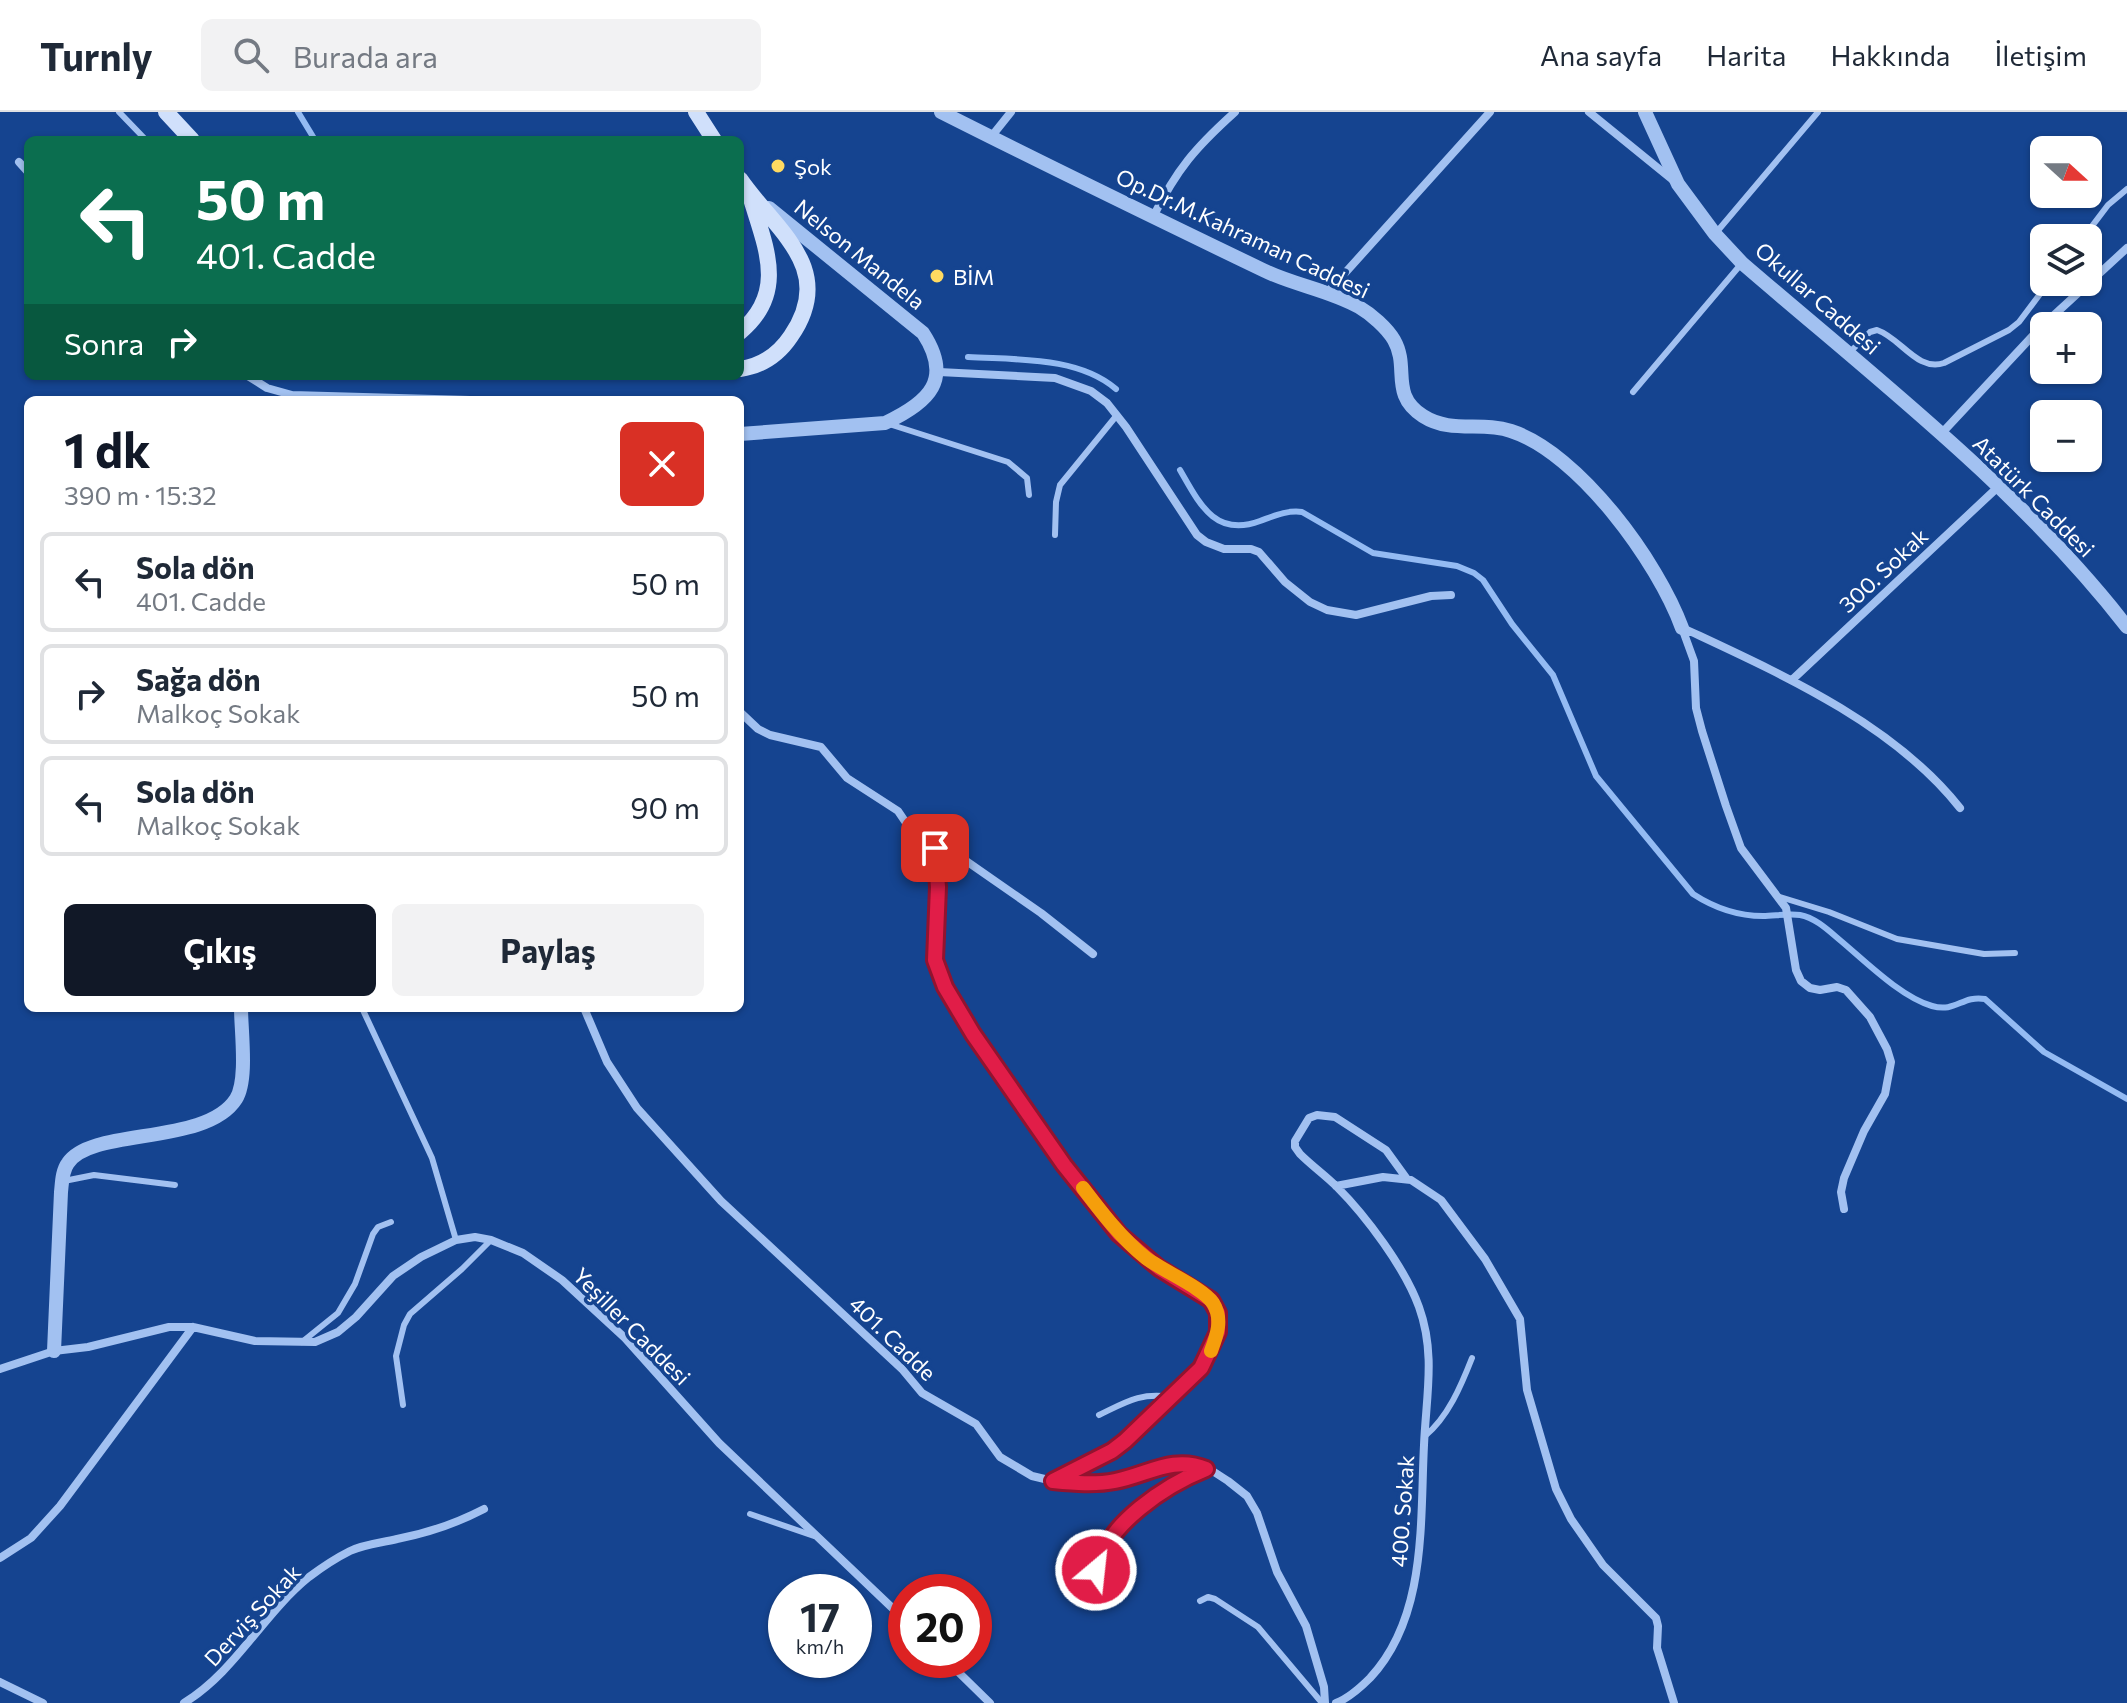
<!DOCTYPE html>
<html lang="tr">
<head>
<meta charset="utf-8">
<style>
  :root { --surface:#fff; --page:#f2f2f3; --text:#1f2937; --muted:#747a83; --line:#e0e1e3; --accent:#111827 }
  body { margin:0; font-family:Commissioner,sans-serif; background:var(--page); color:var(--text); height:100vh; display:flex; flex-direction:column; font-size:30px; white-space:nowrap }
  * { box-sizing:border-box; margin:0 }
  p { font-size:26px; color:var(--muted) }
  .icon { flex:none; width:44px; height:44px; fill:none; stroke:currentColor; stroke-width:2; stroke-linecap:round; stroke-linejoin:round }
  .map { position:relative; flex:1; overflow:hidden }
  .side { position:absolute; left:24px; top:284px; width:720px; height:616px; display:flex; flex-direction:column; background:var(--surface); border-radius:12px; box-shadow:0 2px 6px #0004 }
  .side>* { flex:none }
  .top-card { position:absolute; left:24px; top:24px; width:720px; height:244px; border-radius:12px; box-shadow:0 2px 6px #0004; background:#0b6e4f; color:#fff; overflow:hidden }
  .needle { width:52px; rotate:111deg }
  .fabs { position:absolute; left:2030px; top:24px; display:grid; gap:16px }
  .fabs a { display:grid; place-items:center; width:72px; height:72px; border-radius:12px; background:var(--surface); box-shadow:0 2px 6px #0004; font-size:40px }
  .speed { position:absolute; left:768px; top:1462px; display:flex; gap:16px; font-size:40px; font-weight:700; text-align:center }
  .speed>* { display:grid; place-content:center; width:104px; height:104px; border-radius:50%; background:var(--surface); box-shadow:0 2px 6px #0004; line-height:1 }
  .speed small { font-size:20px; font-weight:400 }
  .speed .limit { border:12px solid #d22; background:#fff; color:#111 }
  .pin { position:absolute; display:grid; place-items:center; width:68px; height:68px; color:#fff; margin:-34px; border-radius:16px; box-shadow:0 4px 12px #0006 }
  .me { position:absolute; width:88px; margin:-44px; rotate:28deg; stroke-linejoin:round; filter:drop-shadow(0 0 6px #0008) }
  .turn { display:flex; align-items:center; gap:28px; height:168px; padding:0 40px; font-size:36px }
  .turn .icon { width:104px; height:104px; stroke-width:2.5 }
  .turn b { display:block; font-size:56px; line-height:68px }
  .then { display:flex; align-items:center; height:76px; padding:0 40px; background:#0003; gap:16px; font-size:30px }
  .round { display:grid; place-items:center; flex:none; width:84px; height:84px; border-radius:12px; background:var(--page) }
  .head { display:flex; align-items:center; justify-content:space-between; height:136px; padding:0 40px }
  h1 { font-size:48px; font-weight:700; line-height:60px; color:var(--accent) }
  .action { display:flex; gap:16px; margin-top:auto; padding:16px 40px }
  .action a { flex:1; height:92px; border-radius:12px; background:var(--accent); color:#fff; font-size:32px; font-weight:700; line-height:92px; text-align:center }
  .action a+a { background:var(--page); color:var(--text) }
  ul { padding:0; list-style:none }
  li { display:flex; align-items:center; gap:24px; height:100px; margin:0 16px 12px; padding:0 24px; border:4px solid var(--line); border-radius:12px }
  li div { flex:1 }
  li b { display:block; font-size:30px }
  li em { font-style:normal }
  header { display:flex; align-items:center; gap:48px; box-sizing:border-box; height:112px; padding:0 40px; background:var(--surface); border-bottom:2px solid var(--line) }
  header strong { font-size:38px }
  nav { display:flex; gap:44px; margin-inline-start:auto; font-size:28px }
  .search { width:560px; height:72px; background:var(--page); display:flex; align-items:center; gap:20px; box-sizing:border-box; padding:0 28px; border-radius:12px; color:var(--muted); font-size:30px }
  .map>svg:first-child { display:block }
</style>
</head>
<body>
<header>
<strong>Turnly</strong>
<div class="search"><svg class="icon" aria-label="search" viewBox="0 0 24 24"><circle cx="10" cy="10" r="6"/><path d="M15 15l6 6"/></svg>Burada ara</div>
<nav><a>Ana sayfa</a><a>Harita</a><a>Hakkında</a><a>İletişim</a></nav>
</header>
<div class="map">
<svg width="2127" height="1591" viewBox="0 0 2127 1591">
  <rect width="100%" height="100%" fill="#154490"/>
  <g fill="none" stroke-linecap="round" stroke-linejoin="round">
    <path stroke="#94bbf3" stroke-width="6" d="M298 0 315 28
      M968 245C1015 248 1078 244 1116 277
      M1180 358C1199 391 1215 426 1260 409 1274 404 1287 398 1302 400L1373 441 1457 454 1474 461 1483 468 1512 512 1553 563 1596 664 1693 782C1713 795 1738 804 1763 804 1774 804 1789 801 1800 803 1816 806 1829 819 1841 829 1866 850 1901 885 1932 894 1956 901 1962 883 1985 887L2044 940 2127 987"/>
    <path stroke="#a2c1f1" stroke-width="6" d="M119 0 146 28
      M1715 122 1818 0
      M2083 126 2108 93 2127 77
      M1849 241 1870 220 1877 218C1901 226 1917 260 1944 251L2009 218 2019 210 2049 170
      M1633 280 1742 151
      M889 312 1008 350 1027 366 1029 383
      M1055 423 1056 390 1060 373 1117 303
      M1780 785 1829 800 1897 827 1984 842 2015 841
      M362 896 432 1046 456 1128
      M64 1069 94 1063 175 1073
      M302 1230 338 1201 355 1172 373 1122 378 1115 391 1110
      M403 1293 396 1244 404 1213 410 1202 462 1157 491 1128
      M1099 1303C1126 1290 1141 1280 1171 1285
      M1425 1324C1448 1305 1461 1274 1472 1246
      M750 1402 814 1424
      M1091 1487C1094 1475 1094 1462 1098 1450 1111 1409 1169 1372 1206 1357
      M1200 1489 1208 1485 1215 1487 1258 1515 1322 1591"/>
    <path stroke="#a2c1f1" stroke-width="8" d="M1589 0 1674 69
      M991 25 1011 0
      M19 50 28 60
      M1153 105C1177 57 1195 36 1235 0
      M1327 181 1490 0
      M939 260 1055 266 1091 279 1107 291 1126 315 1197 423 1206 430 1224 437H1251L1259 440 1285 470 1310 490 1327 498 1356 503 1431 484 1451 483
      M248 264 267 276 292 283 470 288
      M1941 322 2040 216 2127 136
      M1682 516 1694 549 1696 596 1702 619 1726 694 1741 736 1786 796 1796 858 1801 869 1810 876 1820 878 1837 875 1846 878 1870 905 1887 937 1891 950 1885 982 1864 1019 1844 1066 1841 1080 1844 1097
      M1683 516C1779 561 1893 611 1960 696
      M1793 567 1998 375
      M740 600 758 617 770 623 821 635 847 666 898 699 919 730 935 736 944 735 949 737 1041 801 1093 842
      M935 736 938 775 935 848 945 875 973 922 1064 1053 1119 1122 1159 1156 1211 1188 1218 1201V1220L1201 1256 1125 1329 1112 1339 1054 1368
      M584 896 607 950 637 996 721 1089 902 1257 922 1281 976 1312 1000 1345 1032 1364 1053 1369 1096 1371 1118 1368 1172 1352 1186 1351 1211 1358 1228 1369 1247 1384 1257 1401 1277 1460 1306 1514 1324 1575 1325 1591
      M1336 1074 1383 1065 1411 1068 1441 1088 1485 1147 1520 1207 1527 1278 1556 1377 1571 1407 1603 1453 1656 1506 1658 1514 1657 1536 1674 1591
      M0 1257 54 1239 88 1235 169 1215H193L255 1229 315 1230 338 1220 356 1205 393 1164 421 1145 456 1128 475 1125 491 1128 523 1141 562 1168 625 1226 719 1331 906 1509
      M0 1446 31 1426 60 1394 193 1215
      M946 1548 990 1591
      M0 1570 43 1591
      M184 1591C236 1559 262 1503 309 1465 321 1456 336 1446 350 1439 365 1432 381 1431 397 1427 428 1421 457 1411 484 1397
      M1336 1591C1349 1586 1360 1576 1370 1566 1427 1505 1420 1411 1424 1333 1426 1285 1436 1242 1419 1195 1405 1156 1366 1104 1337 1075 1325 1063 1312 1054 1300 1042L1295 1035V1029L1309 1006 1317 1003 1335 1005 1386 1038 1407 1067"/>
    <path stroke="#a2c1f1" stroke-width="14" d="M941 0C1048 54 1155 106 1263 158 1293 173 1329 178 1359 195 1371 202 1387 216 1394 228 1410 256 1389 282 1423 304 1451 322 1481 309 1511 319 1579 341 1658 450 1682 516
      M1645 0 1678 72 1715 122 1742 151C1874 265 2020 377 2127 515
      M740 322 885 311C930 290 953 267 923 221L769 96
      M54 1239 61 1080C62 1071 62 1059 68 1051 92 1015 206 1034 236 987 248 968 241 919 241 896"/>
    <path stroke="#d0e0fb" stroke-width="16" d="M166 0 192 28
      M696 0 714 28
      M740 67C774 117 838 156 791 224 779 242 762 254 740 257
      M740 220C787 181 766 136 751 87"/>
  </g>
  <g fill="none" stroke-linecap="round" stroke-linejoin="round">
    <g stroke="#92132f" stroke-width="20">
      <path id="route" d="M935 736 938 775 935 848 945 875 973 922 1064 1053 1119 1122 1159 1156 1211 1188 1218 1201V1220L1201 1256 1125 1329 1112 1339 1053 1369C1074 1371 1095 1373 1115 1369 1147 1363 1173 1343 1206 1357 1166 1373 1106 1412 1096 1458"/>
    </g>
    <use href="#route" stroke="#e11d48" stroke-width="14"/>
    <path stroke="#f59e0b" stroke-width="14" d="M1083 1076C1102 1101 1121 1126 1146 1146 1163 1159 1203 1176 1213 1191 1223 1207 1217 1223 1211 1239"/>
  </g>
  <g fill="#ffda61" stroke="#154490" stroke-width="3">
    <circle cx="778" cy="54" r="8"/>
    <circle cx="937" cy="164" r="8"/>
  </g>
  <g text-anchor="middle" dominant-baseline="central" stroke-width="7" stroke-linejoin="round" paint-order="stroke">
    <g font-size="22" fill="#fff" stroke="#154490" text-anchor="start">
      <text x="794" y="54">Şok</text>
      <text x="953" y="164">BİM</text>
    </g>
    <g font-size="22" fill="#fff" stroke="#154490">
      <text transform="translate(1243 121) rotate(25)">Op.Dr.M.Kahraman Caddesi</text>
      <text transform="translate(860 142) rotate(39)">Nelson Mandela</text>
      <text transform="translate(1818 186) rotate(41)">Okullar Caddesi</text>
      <text transform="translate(2034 384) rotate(45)">Atatürk Caddesi</text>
      <text transform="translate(1883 458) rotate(-43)">300. Sokak</text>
      <text transform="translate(632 1214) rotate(45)">Yeşiller Caddesi</text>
      <text transform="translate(893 1226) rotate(44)">401. Cadde</text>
      <text transform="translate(1402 1399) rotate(-86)">400. Sokak</text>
      <text transform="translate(252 1503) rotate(-47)">Derviş Sokak</text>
    </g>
  </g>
</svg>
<div class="fabs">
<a><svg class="needle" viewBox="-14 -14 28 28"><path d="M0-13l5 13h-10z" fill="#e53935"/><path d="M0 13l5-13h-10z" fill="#747a83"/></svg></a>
<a><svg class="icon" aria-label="layers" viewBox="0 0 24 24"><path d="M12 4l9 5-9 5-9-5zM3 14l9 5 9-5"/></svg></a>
<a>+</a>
<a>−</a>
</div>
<div class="speed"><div>17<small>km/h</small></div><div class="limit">20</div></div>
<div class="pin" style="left:935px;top:736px;background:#d93025"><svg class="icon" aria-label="arrive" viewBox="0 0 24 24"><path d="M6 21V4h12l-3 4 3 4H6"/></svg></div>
<svg class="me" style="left:1096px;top:1458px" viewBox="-20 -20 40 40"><circle r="17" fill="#e11d48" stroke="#fff" stroke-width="3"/><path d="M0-11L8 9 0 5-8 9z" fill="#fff"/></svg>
<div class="top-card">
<div class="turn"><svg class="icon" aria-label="left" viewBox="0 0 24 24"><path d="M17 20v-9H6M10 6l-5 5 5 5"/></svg><div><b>50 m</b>401. Cadde</div></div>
<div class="then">Sonra<svg class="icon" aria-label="right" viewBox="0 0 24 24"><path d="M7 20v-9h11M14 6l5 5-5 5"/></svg></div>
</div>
<section class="side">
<div class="head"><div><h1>1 dk</h1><p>390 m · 15:32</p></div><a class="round" style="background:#d93025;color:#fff"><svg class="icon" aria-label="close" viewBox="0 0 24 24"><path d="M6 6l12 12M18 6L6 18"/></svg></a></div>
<ul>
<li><svg class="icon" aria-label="left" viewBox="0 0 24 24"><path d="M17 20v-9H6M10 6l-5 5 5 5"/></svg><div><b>Sola dön</b><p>401. Cadde</p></div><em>50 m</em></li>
<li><svg class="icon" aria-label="right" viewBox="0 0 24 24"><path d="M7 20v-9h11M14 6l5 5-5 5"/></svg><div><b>Sağa dön</b><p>Malkoç Sokak</p></div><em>50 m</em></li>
<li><svg class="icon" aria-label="left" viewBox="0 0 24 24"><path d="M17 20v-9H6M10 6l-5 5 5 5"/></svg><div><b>Sola dön</b><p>Malkoç Sokak</p></div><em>90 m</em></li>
</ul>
<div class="action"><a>Çıkış</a><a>Paylaş</a></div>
</section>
</div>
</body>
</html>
